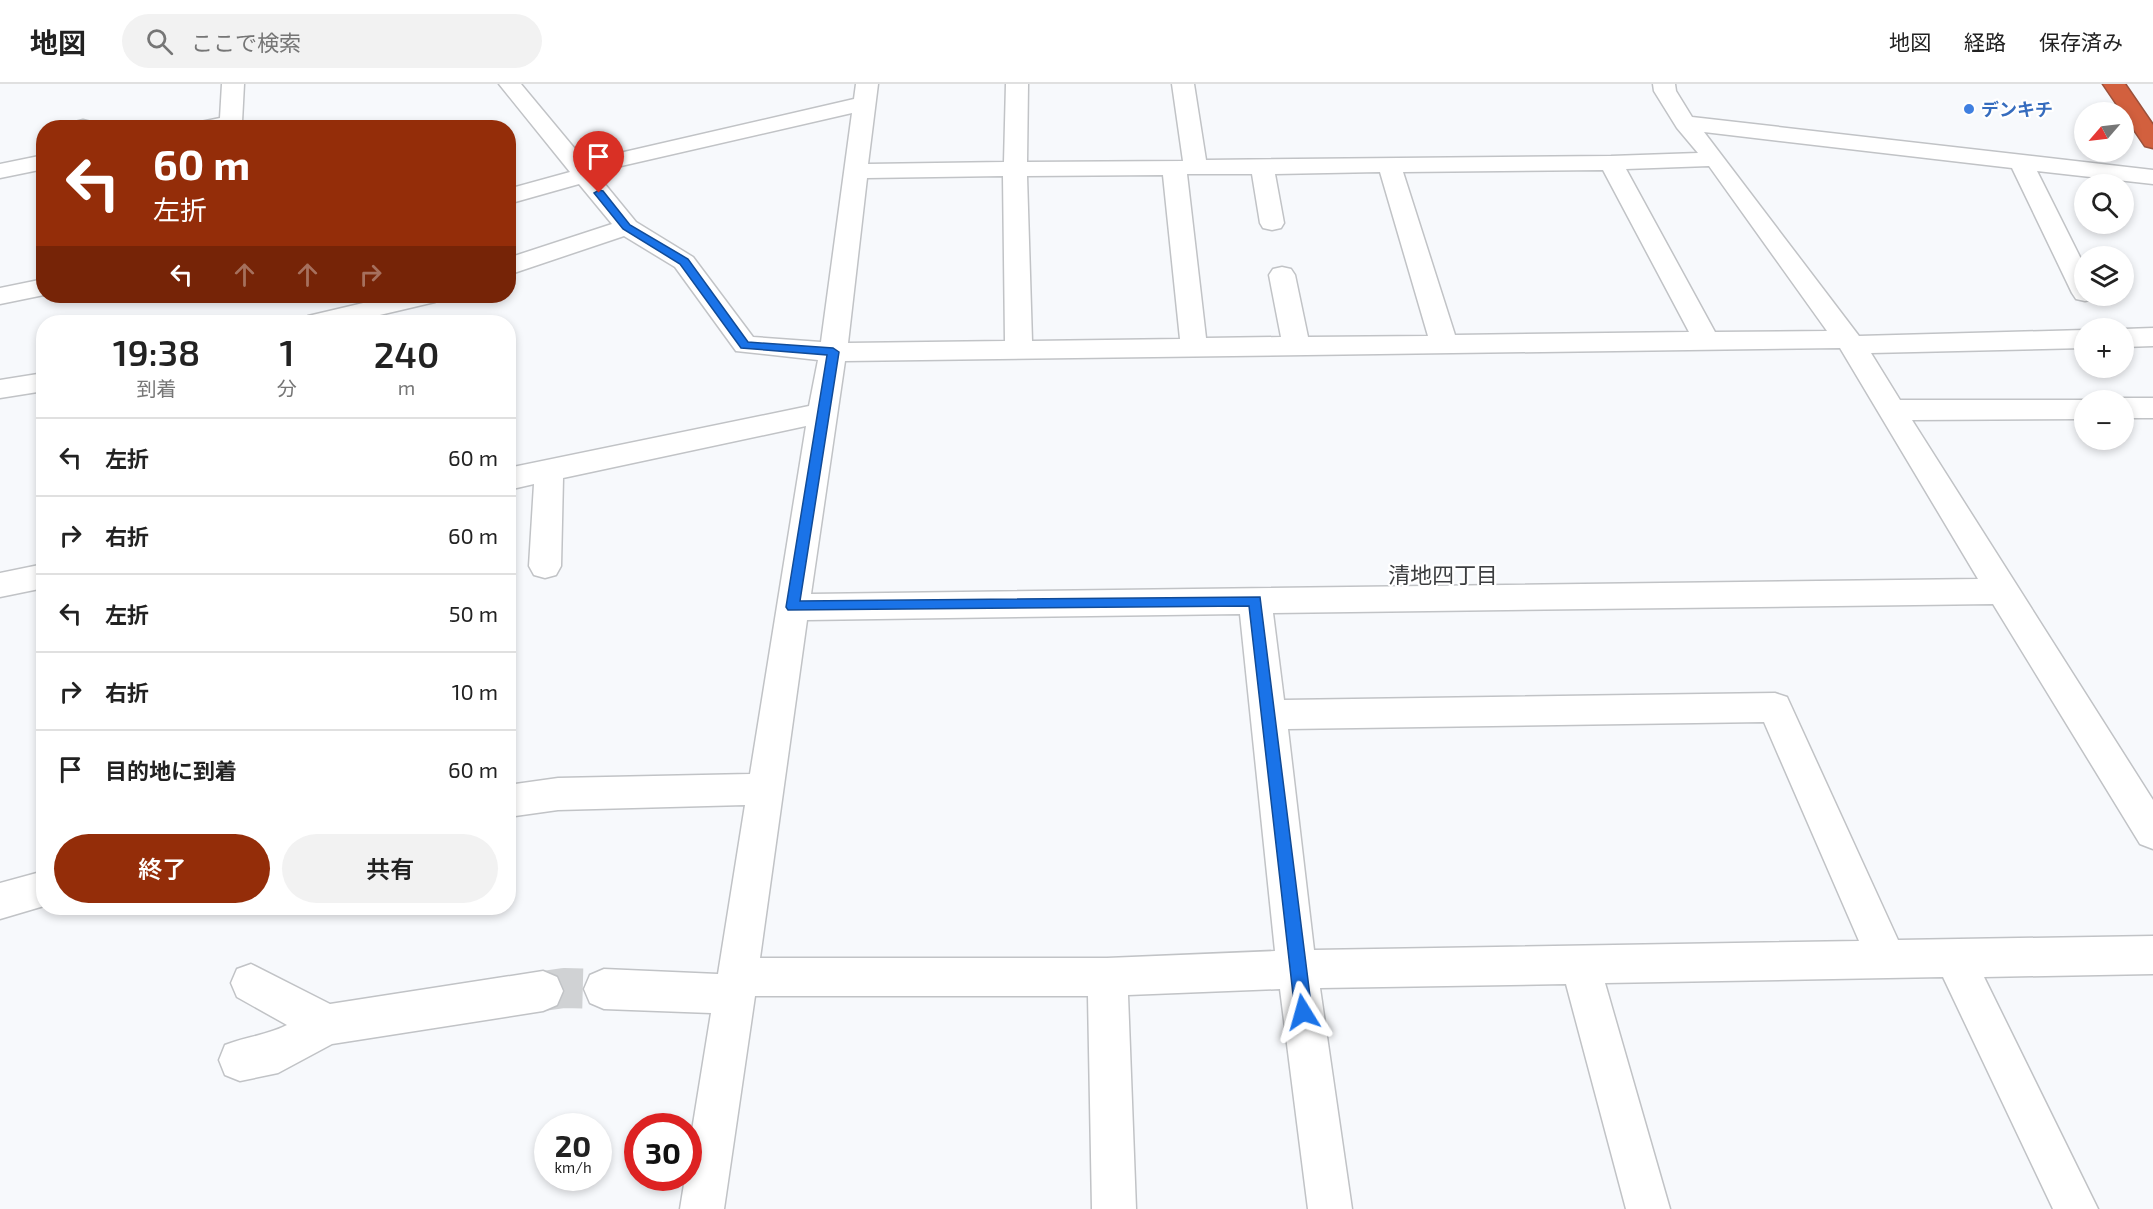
<!DOCTYPE html>
<html lang="ja">
<head>
<meta charset="utf-8">
<style>
  :root { --surface:#fff; --page:#f2f2f2; --text:#222; --muted:#767676; --line:#e0e0e0; --accent:#942d09 }
  body { margin:0; font-family:"Exo 2","Noto Sans JP",sans-serif; background:var(--page); color:var(--text); height:100vh; display:flex; flex-direction:column; font-size:22px; white-space:nowrap }
  * { box-sizing:border-box; margin:0 }
  p { font-size:20px; color:var(--muted) }
  .icon { flex:none; width:33px; height:33px; fill:none; stroke:currentColor; stroke-width:2; stroke-linecap:round; stroke-linejoin:round }
  .map { position:relative; flex:1; overflow:hidden }
  .panel { position:absolute; left:36px; top:231px; width:480px; height:600px; display:flex; flex-direction:column; background:var(--surface); border-radius:24px; box-shadow:0 3px 9px #0003 }
  .panel>* { flex:none }
  .top-card { position:absolute; left:36px; top:36px; width:480px; height:183px; border-radius:24px; box-shadow:0 3px 9px #0003; background:#942d09; color:#fff; overflow:hidden }
  .needle { width:39px; rotate:242deg }
  .fabs { position:absolute; left:2074px; top:18px; display:grid; gap:12px }
  .fabs a { display:grid; place-items:center; width:60px; height:60px; border-radius:50%; background:var(--surface); box-shadow:0 3px 9px #0003; font-size:30px }
  .speed { position:absolute; left:534px; top:1029px; display:flex; gap:12px; font-size:30px; font-weight:700; text-align:center }
  .speed>* { display:grid; place-content:center; width:78px; height:78px; border-radius:50%; background:var(--surface); box-shadow:0 3px 9px #0003; line-height:1 }
  .speed small { font-size:15px; font-weight:400 }
  .speed .limit { border:9px solid #d22; background:#fff; color:#111 }
  .pin { position:absolute; display:grid; place-items:center; width:51px; height:51px; color:#fff; margin:-62px -26px; border-radius:50% 50% 50% 0; rotate:-45deg; box-shadow:0 0 6px #0007 }
  .pin .icon { rotate:45deg }
  .me { position:absolute; width:66px; margin:-33px; rotate:352deg; stroke-linejoin:round; filter:drop-shadow(0 0 4px #0008) }
  .turn { display:flex; align-items:center; gap:21px; height:126px; padding:0 18px; font-size:27px }
  .turn .icon { width:78px; height:78px; stroke-width:2.5 }
  .turn b { display:block; font-size:42px; line-height:51px }
  .lanes { display:flex; align-items:center; height:57px; padding:0 18px; background:#0003; justify-content:center; gap:30px; direction:ltr }
  .lanes .off { opacity:.35 }
  .eta { display:flex; justify-content:space-evenly; align-items:center; height:102px; text-align:center }
  .eta b { font-size:36px; font-weight:600; line-height:42px }
  .cta { display:flex; gap:12px; margin-top:auto; padding:12px 18px }
  .cta a { flex:1; height:69px; border-radius:36px; background:var(--accent); color:#fff; font-size:24px; font-weight:600; line-height:69px; text-align:center }
  .cta a+a { background:var(--page); color:var(--text) }
  ul { padding:0; list-style:none }
  li { display:flex; align-items:center; gap:18px; height:78px; padding:0 18px; border-top:2px solid var(--line) }
  li div { flex:1 }
  li b { display:block; font-size:22px }
  li em { font-style:normal }
  header { display:flex; align-items:center; gap:36px; box-sizing:border-box; height:84px; padding:0 30px; background:var(--surface); border-bottom:2px solid var(--line) }
  header strong { font-size:28px }
  nav { display:flex; gap:33px; margin-inline-start:auto; font-size:21px }
  .search { width:420px; height:54px; background:var(--page); display:flex; align-items:center; gap:15px; box-sizing:border-box; padding:0 21px; border-radius:33px; color:var(--muted); font-size:22px }
  .map>svg:first-child { display:block }
</style>
</head>
<body>
<header>
<strong>地図</strong>
<div class="search"><svg class="icon" aria-label="search" viewBox="0 0 24 24"><circle cx="10" cy="10" r="6"/><path d="M15 15l6 6"/></svg>ここで検索</div>
<nav><a>地図</a><a>経路</a><a>保存済み</a></nav>
</header>
<div class="map">
<svg width="2153" height="1125" viewBox="0 0 2153 1125">
  <rect width="100%" height="100%" fill="#f7f9fc"/>
  <g fill="none" stroke-linecap="round" stroke-linejoin="round">
    <path stroke="#d0d2d4" stroke-width="40" stroke-dasharray="40 20" stroke-linecap="butt" d="M543 907 564 904 604 905"/>
    <g stroke="#c1c3c6" stroke-width="3">
      <path id="minor" d="M222 0H244L242 38 236 44H193L196 39 220 34Z
        M499 0H521L585 77 854 15 856 0H878L868 80 1004 78 1006 0H1028L1027 78 1183 77 1172 0H1194L1206 76 1611 72 1698 69 1677 44 1654 7 1653 0H1675L1676 7 1692 33 2153 86V100L2037 87 2085 183V212H2096L2094 215 2085 217 2076 215 2072 209 2012 84 1704 48 1859 252 2085 246V264L1871 269 1900 316H2089H2085V335L1912 336 2153 716V765L2140 760 1993 520 1273 529 1284 616 1775 609 1787 613 1898 856 2153 852V890L1984 893 2098 1125H2053L1943 893 1605 899 1670 1125H1626L1566 900 1320 904 1352 1125H1308L1280 905 1128 911 1136 1125H1092L1088 912H755L724 1125H680L685 1094H688V1071L711 929 604 925 590 919 584 905 590 891 604 885 718 890 745 721 558 726 508 733V701L558 694 750 690 806 342 563 394 561 482 556 491 545 494 534 491 529 482 534 400 508 406V384L809 322 818 276 736 267 675 183 624 152 508 191V174L612 140 579 100 508 120V105L570 88ZM852 29 821 258 753 253 693 173 636 138 595 88ZM1709 82 1827 247 1715 248 1626 85ZM1603 86 1689 248 1455 251 1403 88ZM1380 88 1428 252 1308 253 1295 191 1291 185 1282 183 1273 185 1269 191 1281 253 1206 254 1187 90H1252L1260 139 1263 144 1272 146 1281 144 1284 139 1275 90ZM1163 91 1180 255 1032 257 1027 92ZM1003 92 1005 257 848 259 867 94ZM1840 264 1978 495 811 510 845 277ZM1240 530 1275 867 1107 874H760L807 536ZM1764 638 1859 857 1314 866 1288 645Z
        M83 36 91 38 94 44H72L75 38Z
        M44 71V85L0 94V80Z
        M44 195V211L0 220V204Z
        M393 212H439L435 218 350 238H304L308 232Z
        M2153 244V262L2124 263V245Z
        M44 289V307L0 314V296Z
        M2124 314H2153V334H2124V316H2116Z
        M44 480V504L0 513V489Z
        M44 787V822L0 835V799Z
        M251 880 330 920 543 887 557 893 563 907 557 921 543 927 332 960 278 989 240 997 225 991 219 976 225 961C246 953 267 951 287 941L237 913 231 899 237 885Z"/>
    </g>
    <g stroke="#9b513b" stroke-width="3">
      <path id="highway" d="M2103 0H2125L2153 41V64L2145 62Z"/>
    </g>
    <use href="#minor" fill="#fff" fill-rule="evenodd"/>
    <use href="#highway" fill="#d2603e" fill-rule="evenodd"/>
  </g>
  <path fill="#1a73e8" stroke="#114b97" stroke-width="1.5" d="M599 106 603 107 630 141 688 175 748 258 833 264 839 268 800 517 1260 513 1312 928 1309 934 1303 937 1297 934 1295 928 1249 522 788 526 786 523 827 271 741 264 680 180 623 145 594 109Z"/>
  <circle fill="#3f7fe0" stroke="#fff" stroke-width="2" cx="1969" cy="25" r="6"/>
  <g text-anchor="middle" dominant-baseline="central" stroke-width="4.5" stroke-linejoin="round" paint-order="stroke">
    <g font-size="18" font-weight="bold" fill="#366cbe" stroke="#fff" text-anchor="start">
      <text x="1981" y="25">デンキチ</text>
    </g>
    <g font-size="22" fill="#3c3e40" stroke="#fff">
      <text x="1443" y="490">清地四丁目</text>
    </g>
  </g>
</svg>
<div class="fabs">
<a><svg class="needle" viewBox="-14 -14 28 28"><path d="M0-13l5 13h-10z" fill="#e53935"/><path d="M0 13l5-13h-10z" fill="#767676"/></svg></a>
<a><svg class="icon" aria-label="search" viewBox="0 0 24 24"><circle cx="10" cy="10" r="6"/><path d="M15 15l6 6"/></svg></a>
<a><svg class="icon" aria-label="layers" viewBox="0 0 24 24"><path d="M12 4l9 5-9 5-9-5zM3 14l9 5 9-5"/></svg></a>
<a>+</a>
<a>−</a>
</div>
<div class="speed"><div>20<small>km/h</small></div><div class="limit">30</div></div>
<div class="pin" style="left:599px;top:109px;background:#d93025"><svg class="icon" aria-label="arrive" viewBox="0 0 24 24"><path d="M6 21V4h12l-3 4 3 4H6"/></svg></div>
<svg class="me" style="left:1303px;top:928px" viewBox="-20 -20 40 40"><path d="M0-17L14 15 0 8-14 15z" fill="#1a73e8" stroke="#fff" stroke-width="4"/></svg>
<div class="top-card">
<div class="turn"><svg class="icon" aria-label="left" viewBox="0 0 24 24"><path d="M17 20v-9H6M10 6l-5 5 5 5"/></svg><div><b>60 m</b>左折</div></div>
<div class="lanes"><svg class="icon" aria-label="left" viewBox="0 0 24 24"><path d="M17 20v-9H6M10 6l-5 5 5 5"/></svg><svg class="icon off" aria-label="ahead" viewBox="0 0 24 24"><path d="M12 20V5M6 11l6-6 6 6"/></svg><svg class="icon off" aria-label="ahead" viewBox="0 0 24 24"><path d="M12 20V5M6 11l6-6 6 6"/></svg><svg class="icon off" aria-label="right" viewBox="0 0 24 24"><path d="M7 20v-9h11M14 6l5 5-5 5"/></svg></div>
</div>
<section class="panel">
<div class="eta">
<div><b>19:38</b><p>到着</p></div>
<div><b>1</b><p>分</p></div>
<div><b>240</b><p>m</p></div>
</div>
<ul>
<li><svg class="icon" aria-label="left" viewBox="0 0 24 24"><path d="M17 20v-9H6M10 6l-5 5 5 5"/></svg><div><b>左折</b></div><em>60 m</em></li>
<li><svg class="icon" aria-label="right" viewBox="0 0 24 24"><path d="M7 20v-9h11M14 6l5 5-5 5"/></svg><div><b>右折</b></div><em>60 m</em></li>
<li><svg class="icon" aria-label="left" viewBox="0 0 24 24"><path d="M17 20v-9H6M10 6l-5 5 5 5"/></svg><div><b>左折</b></div><em>50 m</em></li>
<li><svg class="icon" aria-label="right" viewBox="0 0 24 24"><path d="M7 20v-9h11M14 6l5 5-5 5"/></svg><div><b>右折</b></div><em>10 m</em></li>
<li><svg class="icon" aria-label="arrive" viewBox="0 0 24 24"><path d="M6 21V4h12l-3 4 3 4H6"/></svg><div><b>目的地に到着</b></div><em>60 m</em></li>
</ul>
<div class="cta"><a>終了</a><a>共有</a></div>
</section>
</div>
</body>
</html>
